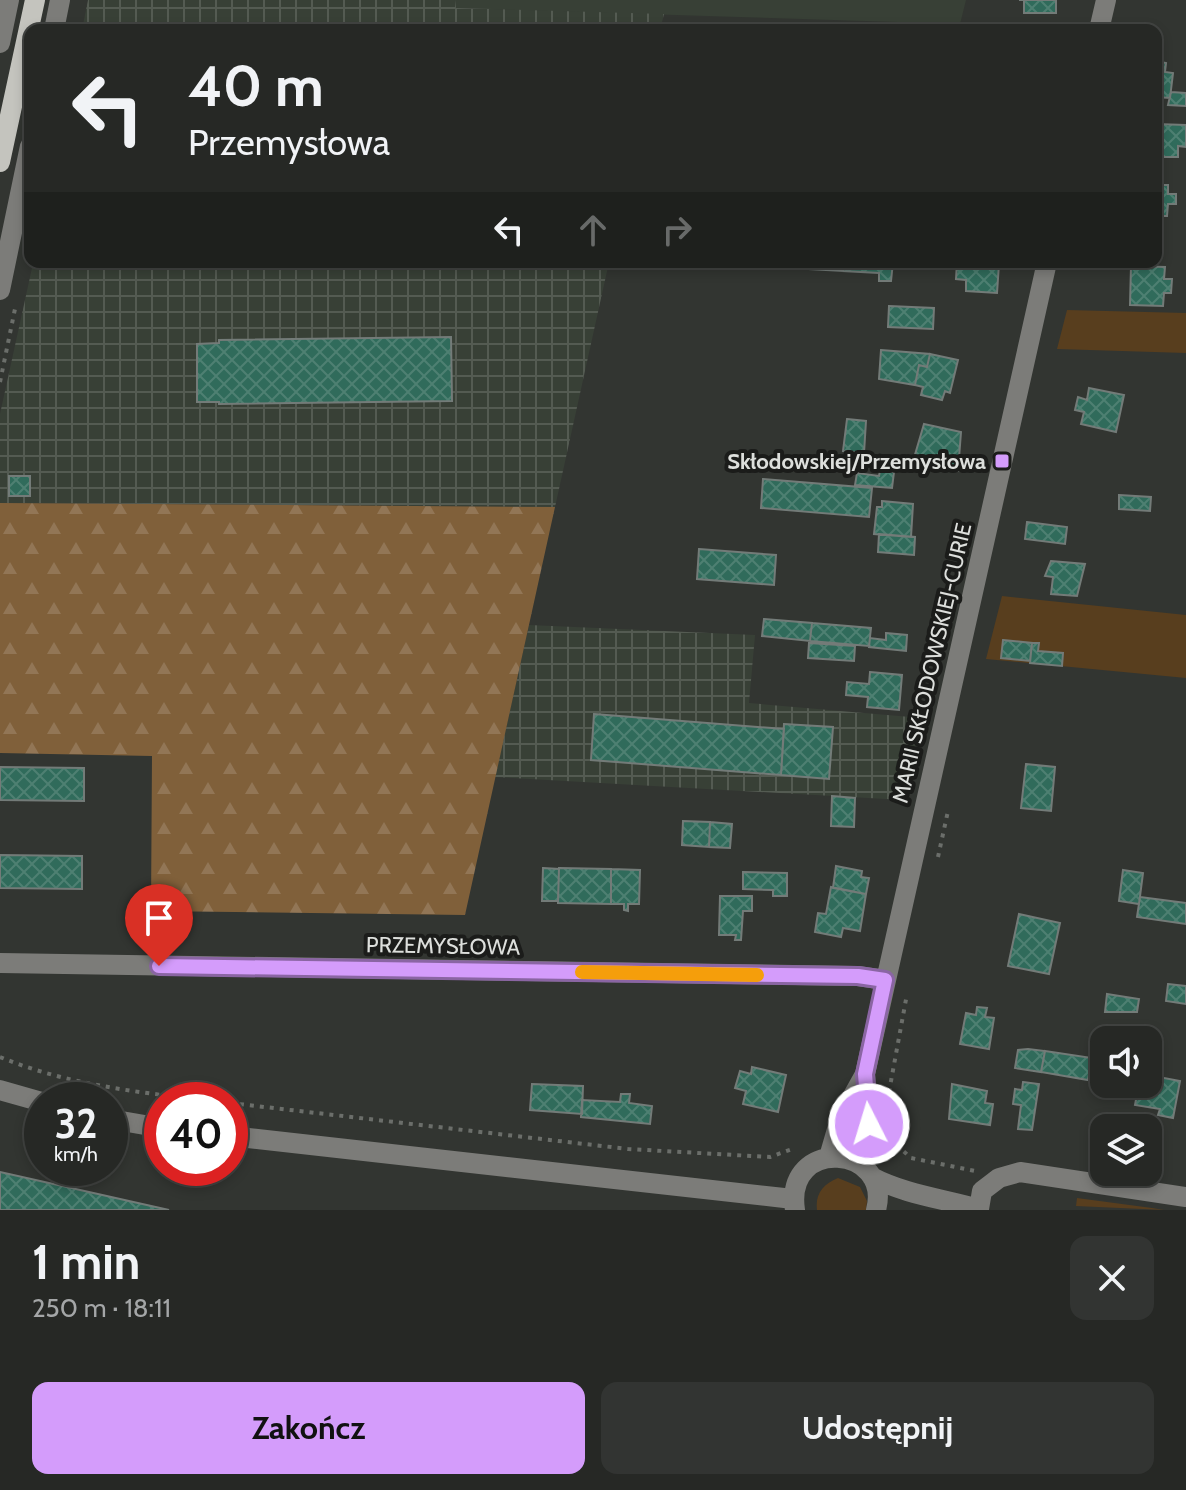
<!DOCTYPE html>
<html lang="pl">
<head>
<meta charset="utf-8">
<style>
  :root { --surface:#262825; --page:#323432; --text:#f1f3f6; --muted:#a4a6a7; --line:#424442; --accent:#d49cfb }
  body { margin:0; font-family:Cabin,sans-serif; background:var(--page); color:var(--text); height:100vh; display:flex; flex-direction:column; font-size:30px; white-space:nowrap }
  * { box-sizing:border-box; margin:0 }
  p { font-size:26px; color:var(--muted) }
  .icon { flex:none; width:44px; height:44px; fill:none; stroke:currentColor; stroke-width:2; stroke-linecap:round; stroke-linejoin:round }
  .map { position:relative; height:1210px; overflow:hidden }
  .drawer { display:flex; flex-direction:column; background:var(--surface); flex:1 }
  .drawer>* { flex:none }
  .top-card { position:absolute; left:24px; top:24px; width:1138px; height:244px; border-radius:16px; box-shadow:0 4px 12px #0003,0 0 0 2px var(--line); background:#262825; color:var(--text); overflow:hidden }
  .buttons { position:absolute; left:1090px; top:1026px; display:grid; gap:16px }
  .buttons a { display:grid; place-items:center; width:72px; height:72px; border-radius:16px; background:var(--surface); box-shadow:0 4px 12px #0003,0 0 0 2px var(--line); font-size:40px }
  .speed { position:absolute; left:24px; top:1082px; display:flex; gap:16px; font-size:40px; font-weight:700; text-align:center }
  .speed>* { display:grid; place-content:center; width:104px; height:104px; border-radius:50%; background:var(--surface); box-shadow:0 4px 12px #0003,0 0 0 2px var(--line); line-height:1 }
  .speed small { font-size:20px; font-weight:400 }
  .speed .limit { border:12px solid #d22; background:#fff; color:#111 }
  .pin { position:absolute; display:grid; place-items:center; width:68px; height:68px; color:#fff; margin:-82px -34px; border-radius:50% 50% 50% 0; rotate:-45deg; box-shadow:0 0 8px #0007 }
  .pin .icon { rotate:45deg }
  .me { position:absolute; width:88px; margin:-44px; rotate:355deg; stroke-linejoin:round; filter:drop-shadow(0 0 6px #0008) }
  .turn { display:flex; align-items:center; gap:28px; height:168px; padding:0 32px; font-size:36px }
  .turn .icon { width:104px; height:104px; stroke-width:2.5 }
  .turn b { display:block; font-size:56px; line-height:68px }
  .lanes { display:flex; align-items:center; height:76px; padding:0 32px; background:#0003; justify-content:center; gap:40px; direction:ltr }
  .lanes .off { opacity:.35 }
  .round { display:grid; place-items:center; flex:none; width:84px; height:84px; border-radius:16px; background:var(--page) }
  .summary { display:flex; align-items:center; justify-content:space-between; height:136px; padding:0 32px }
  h1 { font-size:48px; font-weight:700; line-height:60px }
  .action { display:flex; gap:16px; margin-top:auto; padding:16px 32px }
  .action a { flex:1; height:92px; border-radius:16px; background:var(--accent); color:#111; font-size:32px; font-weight:700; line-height:92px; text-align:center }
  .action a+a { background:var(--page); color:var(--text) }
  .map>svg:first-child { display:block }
</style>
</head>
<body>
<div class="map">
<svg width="1186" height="1210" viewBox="0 0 1186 1210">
  <defs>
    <pattern id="industrial-grid" width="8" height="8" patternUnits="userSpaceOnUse" patternTransform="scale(2)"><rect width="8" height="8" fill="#384036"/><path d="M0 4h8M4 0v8" fill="none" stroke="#545b52"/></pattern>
    <pattern id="forest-firs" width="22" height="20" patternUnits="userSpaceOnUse" patternTransform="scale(2)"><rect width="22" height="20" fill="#80603a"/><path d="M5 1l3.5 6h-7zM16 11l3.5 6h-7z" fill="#927656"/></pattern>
    <pattern id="building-cross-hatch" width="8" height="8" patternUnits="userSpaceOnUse" patternTransform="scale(2)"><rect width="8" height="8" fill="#306b5b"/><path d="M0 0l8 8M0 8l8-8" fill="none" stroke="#4e8072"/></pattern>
  </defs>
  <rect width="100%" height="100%" fill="#323531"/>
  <path fill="#384036" d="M455 0H966L960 24 455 8Z"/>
  <path fill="url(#industrial-grid)" d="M88 0H455L456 8 664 14 660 30H82Z
    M39 262H609L555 507 0 503V414L32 268Z
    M529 625 755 635 749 703 922 718 904 800 495 777Z"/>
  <path fill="#583e1e" d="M1067 310 1186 313V353L1057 349Z
    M1002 596 1186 615V678L986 659Z
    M838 1178 860 1187 867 1201 866 1210H817C815 1194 823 1184 838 1178Z
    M1077 1198 1152 1208 1164 1210 1076 1206Z"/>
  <path fill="url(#forest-firs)" d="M0 503 555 507 465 915 151 911 152 756 0 753Z"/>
  <path fill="url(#building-cross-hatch)" stroke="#737b78" stroke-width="2" d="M1019 0H1056V13H1024V0Z
    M110 24H156L155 30H110Z
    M1156 61 1166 63 1165 72 1173 73 1170 98 1156 97Z
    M1171 92 1186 93V106L1168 105Z
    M1156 124 1186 125V147L1178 146V157H1156Z
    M1156 185H1168V194H1176V204H1168L1167 216H1156Z
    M809 262H844L843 271 809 269Z
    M844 262H893L891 281H879V273L843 271Z
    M957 262 999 264 997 293 966 291V280L956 279Z
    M1131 266 1165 267 1164 279H1172L1171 293H1164L1163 306 1130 305Z
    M889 306 934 308 933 329 888 327Z
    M451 337 452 401 219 404V402H197V344L219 343V340Z
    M881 350 930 354 927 367 919 365 915 385 879 379Z
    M930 354 958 360 950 393 945 391 942 400 921 395 923 387 915 385 919 365 927 367Z
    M1089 388 1124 395 1116 432 1081 424 1084 412 1075 410 1078 397 1087 400Z
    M847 419 866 421 864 453 843 451Z
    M924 424 961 432 958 471H951V466L914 458Z
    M880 471 894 472 892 488 855 485 857 473 879 476Z
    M9 476H30V496H9Z
    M763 479 872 488 869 517 761 508Z
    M1119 495 1151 497 1150 511 1119 509Z
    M882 501 913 504 911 537 874 534 877 507H882Z
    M1027 522 1067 527 1065 544 1025 539Z
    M879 534 915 537 914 555 878 552Z
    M699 549 776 555 774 585 697 579Z
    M1051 561 1085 564 1077 596 1051 594 1053 577 1045 576Z
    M764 619 812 623 810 641 762 636Z
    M812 623 871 628 869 646 810 641Z
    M886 633 907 635 906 651 869 647 870 638 886 640Z
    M1003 640 1032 643 1030 661 1001 658Z
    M809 643 855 646 854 661 808 658Z
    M1032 643H1039L1038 651 1063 653 1062 666 1030 663Z
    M870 672 902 675 899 710 867 707 868 697 846 695 847 682 869 684Z
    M594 714 784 729 781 775 591 760Z
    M784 724 833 727 829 779 781 775Z
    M1026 764 1055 767 1051 811 1021 808Z
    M0 767 84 768V801L0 800Z
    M832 796 855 798 854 827 831 826Z
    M683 821 710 822 709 847 682 845Z
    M710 822 732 824 730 848 709 847Z
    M0 855 82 856V889L0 888Z
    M836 866 862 871 861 877 869 878 866 894 833 888Z
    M543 868 559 869 558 901H542Z
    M559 868 611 869V904L558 903Z
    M611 869 640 870 639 904H628V911L624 910V904H611Z
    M1123 870 1143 873 1139 904 1119 901Z
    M743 872 787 873V896H773V890L743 889Z
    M831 887 866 894 860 931 843 928 841 937 815 932 818 913 826 914Z
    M720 896H752V911H743L741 940H735L736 935H719Z
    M1140 897 1186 903V924L1137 917Z
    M1019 914 1060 923 1049 974 1008 966Z
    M1168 984 1186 986V1004L1166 1001Z
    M1107 994 1139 999 1137 1012H1105Z
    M977 1007 987 1008 985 1017 994 1018 989 1049 960 1044 966 1013 976 1015Z
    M1028 1049 1045 1051 1041 1072 1015 1068 1018 1050Z
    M1045 1051 1092 1058 1088 1080 1041 1072Z
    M752 1067 786 1075 778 1112 743 1104 746 1091 735 1088 740 1071 751 1074Z
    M1148 1075 1180 1081 1173 1118 1158 1115 1160 1109 1135 1105 1139 1084H1148Z
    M1023 1082 1039 1084 1032 1130 1018 1129 1021 1105 1013 1104 1015 1089 1022 1090Z
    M532 1084 583 1086 582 1114 530 1110Z
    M952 1084 987 1091 985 1103 993 1104 990 1125 949 1119Z
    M621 1094H630L629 1103 652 1106 650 1124 581 1117 582 1100 620 1102Z
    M0 1172 169 1210H0Z"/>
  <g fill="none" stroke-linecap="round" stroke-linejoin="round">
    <path stroke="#6b6e6a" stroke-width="4" stroke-dasharray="4 6" stroke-linecap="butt" d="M0 382 16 304
      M938 857 948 811
      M0 1057C65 1084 135 1092 204 1100
      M889 1092 907 994
      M230 1103 628 1149 770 1157 795 1148
      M889 1138 911 1158 975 1171"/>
    <path stroke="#7c7c79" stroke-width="20" d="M54 30 60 0
      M1099 30 1106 0
      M0 43 9 0
      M0 290 30 146
      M0 963 858 976 885 980
      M865 1074 869 1124 865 1168
      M0 1090 42 1102
      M110 1119 162 1128
      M230 1136 793 1199
      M829 1157 840 1119 865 1074 1047 262
      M872 1177C904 1194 944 1199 979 1209
      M979 1209 982 1191 999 1178 1020 1172 1186 1197
      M795 1210C784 1135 893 1146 876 1210"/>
    <path stroke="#c4c4be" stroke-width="20" d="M0 162 35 0"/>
  </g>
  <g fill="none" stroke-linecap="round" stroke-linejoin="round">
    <g stroke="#8a65a3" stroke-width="20">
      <path id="route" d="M159 966 858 976 885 980 865 1074 869 1124"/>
    </g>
    <use href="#route" stroke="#d49cfb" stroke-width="14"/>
    <path stroke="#f59e0b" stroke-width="14" d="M582 972 757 975"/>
  </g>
  <rect fill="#d49cfb" stroke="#1b1c1a" stroke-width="3" x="994" y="453" width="16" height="16" rx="4"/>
  <g text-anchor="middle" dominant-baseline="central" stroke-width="8" stroke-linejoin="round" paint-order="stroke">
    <g font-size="22" font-weight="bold" fill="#dddfdc" stroke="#1b1c1a" text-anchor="end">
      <text x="986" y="461">Skłodowskiej/Przemysłowa</text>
    </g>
    <g font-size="22" fill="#dddfdc" stroke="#1b1c1a">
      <text transform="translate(932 663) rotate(-77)">MARII SKŁODOWSKIEJ-CURIE</text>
      <text transform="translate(443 946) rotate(1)">PRZEMYSŁOWA</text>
    </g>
  </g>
</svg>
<div class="buttons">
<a><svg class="icon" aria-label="sound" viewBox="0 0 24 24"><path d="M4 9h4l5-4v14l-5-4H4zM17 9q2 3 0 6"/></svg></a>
<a><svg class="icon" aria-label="layers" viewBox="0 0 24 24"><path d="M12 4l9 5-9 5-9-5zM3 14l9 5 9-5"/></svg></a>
</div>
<div class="speed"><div>32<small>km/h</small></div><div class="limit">40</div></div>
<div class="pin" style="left:159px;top:966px;background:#d93025"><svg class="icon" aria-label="arrive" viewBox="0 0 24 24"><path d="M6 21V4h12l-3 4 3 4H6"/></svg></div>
<svg class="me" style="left:869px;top:1124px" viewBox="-20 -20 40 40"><circle r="17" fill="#d49cfb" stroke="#fff" stroke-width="3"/><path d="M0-11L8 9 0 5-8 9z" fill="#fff"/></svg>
<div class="top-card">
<div class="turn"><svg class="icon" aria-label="left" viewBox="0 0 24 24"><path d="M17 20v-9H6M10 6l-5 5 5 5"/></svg><div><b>40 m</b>Przemysłowa</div></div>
<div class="lanes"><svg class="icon" aria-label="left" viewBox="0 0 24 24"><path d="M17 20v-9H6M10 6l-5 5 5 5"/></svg><svg class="icon off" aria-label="ahead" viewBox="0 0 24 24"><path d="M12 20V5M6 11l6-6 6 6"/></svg><svg class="icon off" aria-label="right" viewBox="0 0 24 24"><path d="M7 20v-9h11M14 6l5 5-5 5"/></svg></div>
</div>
</div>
<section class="drawer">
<div class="summary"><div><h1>1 min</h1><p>250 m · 18:11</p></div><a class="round"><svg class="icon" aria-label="close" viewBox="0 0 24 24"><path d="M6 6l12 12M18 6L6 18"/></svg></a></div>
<div class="action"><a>Zakończ</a><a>Udostępnij</a></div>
</section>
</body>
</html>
